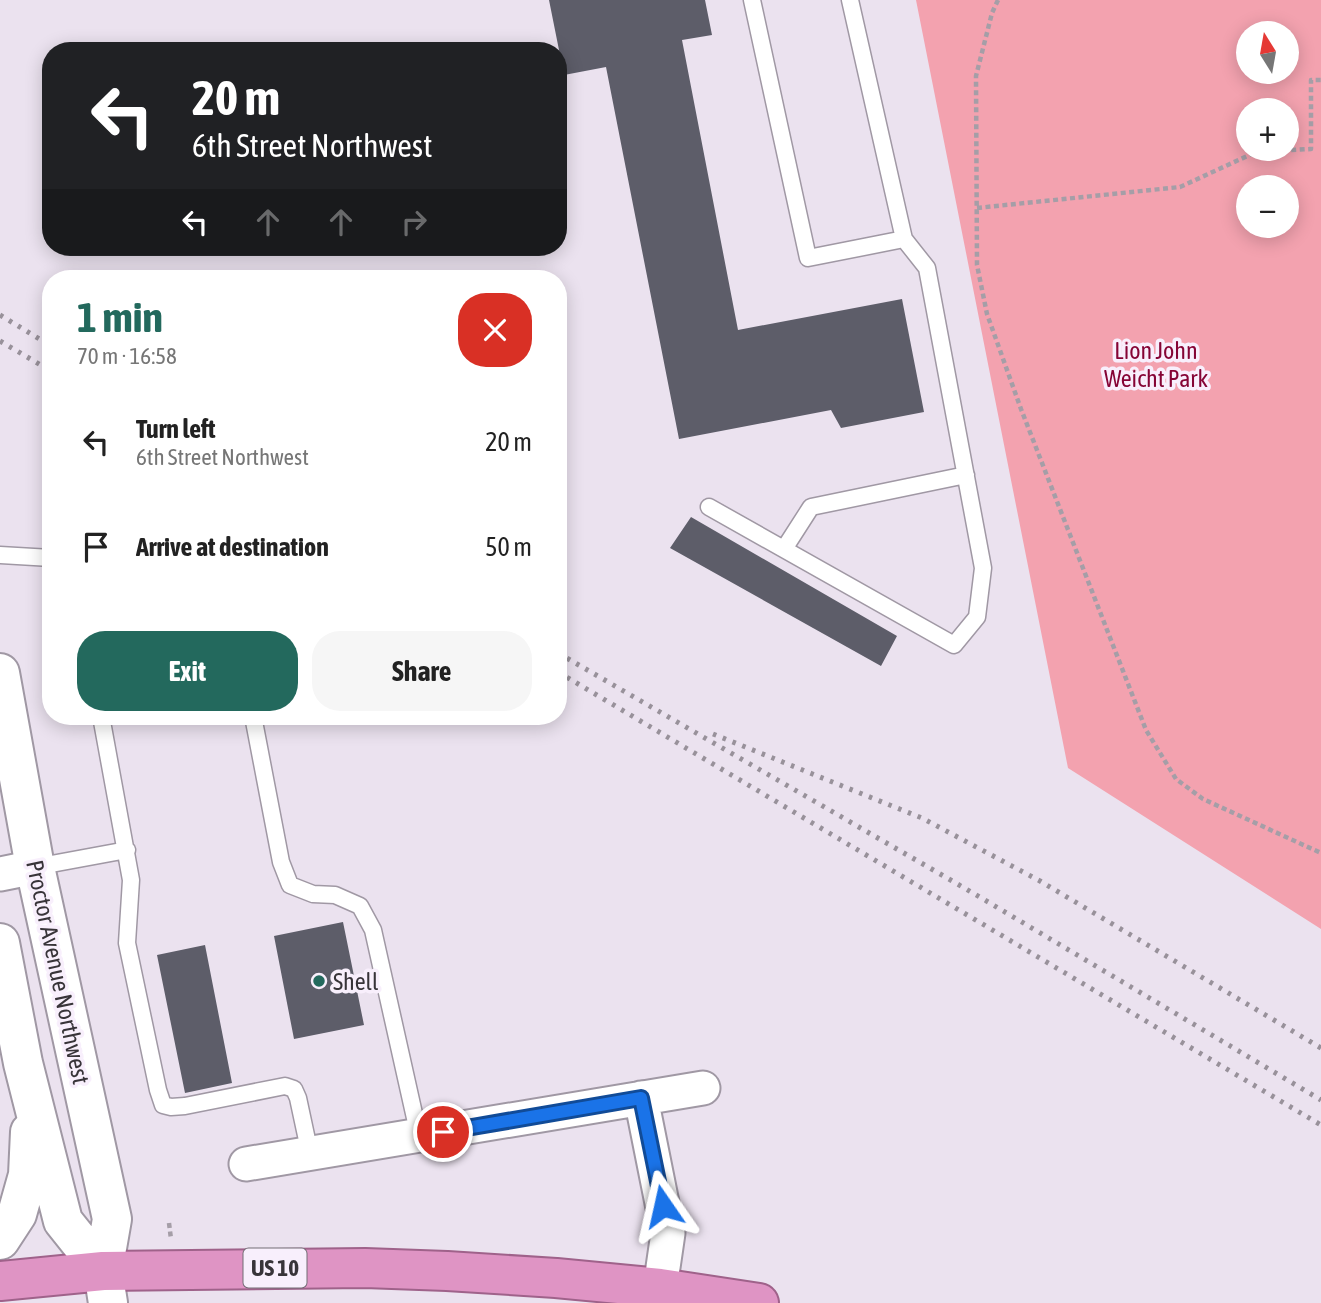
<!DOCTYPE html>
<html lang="en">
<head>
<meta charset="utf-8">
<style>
  :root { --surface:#fff; --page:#f6f6f6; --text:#222; --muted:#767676; --accent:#23695d }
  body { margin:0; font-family:"Asap Condensed",sans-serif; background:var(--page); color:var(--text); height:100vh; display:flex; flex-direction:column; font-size:26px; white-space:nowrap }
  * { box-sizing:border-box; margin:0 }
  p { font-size:23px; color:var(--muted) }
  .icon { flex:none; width:38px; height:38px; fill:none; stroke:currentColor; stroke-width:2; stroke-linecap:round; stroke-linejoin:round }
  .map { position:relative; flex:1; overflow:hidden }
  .panel { position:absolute; left:42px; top:270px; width:525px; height:455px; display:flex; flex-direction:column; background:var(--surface); border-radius:28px; box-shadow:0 4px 18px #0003 }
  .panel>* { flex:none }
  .hud { position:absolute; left:42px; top:42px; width:525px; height:214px; border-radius:28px; box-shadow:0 4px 18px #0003; background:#202124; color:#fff; overflow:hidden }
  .needle { width:46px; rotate:349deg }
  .tools { position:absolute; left:1236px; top:21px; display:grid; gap:14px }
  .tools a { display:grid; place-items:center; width:63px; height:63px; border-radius:50%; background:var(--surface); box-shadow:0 4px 18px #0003; font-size:35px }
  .pin { position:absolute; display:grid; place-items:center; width:60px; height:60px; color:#fff; margin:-30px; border:4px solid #fff; border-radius:50%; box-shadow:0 2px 7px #0007 }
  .me { position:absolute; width:77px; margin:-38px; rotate:349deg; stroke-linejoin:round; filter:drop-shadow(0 0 5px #0008) }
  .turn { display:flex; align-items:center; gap:24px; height:147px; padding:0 35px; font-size:32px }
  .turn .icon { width:91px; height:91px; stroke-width:2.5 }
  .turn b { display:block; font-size:49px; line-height:60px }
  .lanes { display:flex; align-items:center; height:66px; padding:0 35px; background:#0003; justify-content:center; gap:35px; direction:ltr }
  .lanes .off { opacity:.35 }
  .round { display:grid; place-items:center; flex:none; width:74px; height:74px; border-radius:28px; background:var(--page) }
  .head { display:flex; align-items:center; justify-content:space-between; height:119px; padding:0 35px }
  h1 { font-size:42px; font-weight:700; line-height:52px; color:var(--accent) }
  .button { display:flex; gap:14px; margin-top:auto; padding:14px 35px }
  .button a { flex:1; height:80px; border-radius:28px; background:var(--accent); color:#fff; font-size:28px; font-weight:700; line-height:80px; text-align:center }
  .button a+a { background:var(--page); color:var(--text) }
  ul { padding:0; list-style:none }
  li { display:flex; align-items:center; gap:21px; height:105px; padding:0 35px }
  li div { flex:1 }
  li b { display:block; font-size:26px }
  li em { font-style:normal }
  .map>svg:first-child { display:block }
</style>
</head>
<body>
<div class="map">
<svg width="1321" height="1303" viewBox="0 0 1321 1303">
  <rect width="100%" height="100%" fill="#ebe2ef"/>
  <path fill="#f3a2af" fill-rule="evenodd" d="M916 0H1321V929L1068 768ZM1248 33H1286V72H1248ZM1248 110H1286V149H1248ZM1286 187V226H1248V187Z"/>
  <path fill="#5d5d69" d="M549 0H705L712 35 682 40 738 330 902 299 924 412 841 428 831 410 679 439 606 67 564 75Z
    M691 517 897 636 881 666 670 548Z
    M343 922 364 1025 294 1039 274 936Z
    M205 945 232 1083 185 1093 157 955Z"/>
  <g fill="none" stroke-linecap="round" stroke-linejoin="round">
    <g stroke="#a098a4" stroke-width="19">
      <path id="service" d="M752 0 808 258 904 239 850 0
        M709 507 954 645 977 617 983 568 927 268 904 239
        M784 549 811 507 966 475
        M0 555 51 558
        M101 716 131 880 127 943 158 1090 163 1105 171 1107 185 1106 285 1086 294 1089 298 1098 310 1154
        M253 716 281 862 290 885 313 894 335 895 360 906 373 930 419 1136
        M35 867 127 850"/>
    </g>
    <g stroke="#a098a4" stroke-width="37">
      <path id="minor" d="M0 874 35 867
        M641 1098 668 1233 660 1288
        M246 1164 703 1088"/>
    </g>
    <g stroke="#a098a4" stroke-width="42">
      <path id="tertiary" d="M0 673 35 867 112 1219 103 1271 108 1303
        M0 943 23 1063 63 1221 103 1271
        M0 1240 17 1214 28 1175 30 1132"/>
    </g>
    <g stroke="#9f628a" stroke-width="42">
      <path id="trunk" d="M0 1281 103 1271 365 1268 447 1271 556 1278 660 1288 759 1303"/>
    </g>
    <path stroke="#a59ea7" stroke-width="4.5" stroke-dasharray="5 3.5" stroke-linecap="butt" d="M998 0 992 13 976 76 977 265 987 314 1021 409 1146 730 1176 779 1203 799 1321 853
      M977 208 1180 187 1256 152 1311 149V80H1321
      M169 1223 171 1239"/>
    <use href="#service" stroke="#fff" stroke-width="16"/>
    <use href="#minor" stroke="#fff" stroke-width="33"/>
    <use href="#tertiary" stroke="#fff" stroke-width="38"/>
    <use href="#trunk" stroke="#df94c4" stroke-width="38"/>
    <path stroke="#98919a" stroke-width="5" stroke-dasharray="3.5 7" stroke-linecap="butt" d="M0 315 51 346
      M0 341 51 371
      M558 653 973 893 1321 1100
      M558 672 1321 1125
      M713 734 922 818 1040 881 1321 1048"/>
  </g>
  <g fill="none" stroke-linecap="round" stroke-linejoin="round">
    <g stroke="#114b97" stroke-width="18">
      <path id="route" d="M443 1132 641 1098 663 1206"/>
    </g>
    <use href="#route" stroke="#1a73e8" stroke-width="12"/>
  </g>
  <circle fill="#23695d" stroke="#f8effc" stroke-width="2.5" cx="319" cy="981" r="7"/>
  <g text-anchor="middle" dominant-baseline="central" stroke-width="7" stroke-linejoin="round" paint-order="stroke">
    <rect fill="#f8effc" stroke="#726c74" stroke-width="2" x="243.5" y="1248.5" width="63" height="39" rx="5"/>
    <g font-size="23" font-weight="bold" fill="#383439">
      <text x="275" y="1268">US 10</text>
    </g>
    <g font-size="24" fill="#850435" stroke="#f8effc">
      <text x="1156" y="350">Lion John<tspan x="1156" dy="28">Weicht Park</tspan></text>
    </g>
    <g font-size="24" fill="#383439" stroke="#f8effc">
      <text transform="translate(58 972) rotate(78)">Proctor Avenue Northwest</text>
    </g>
    <g font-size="24" fill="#383439" stroke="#f8effc" text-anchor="start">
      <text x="333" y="981">Shell</text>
    </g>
  </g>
</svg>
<div class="tools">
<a><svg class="needle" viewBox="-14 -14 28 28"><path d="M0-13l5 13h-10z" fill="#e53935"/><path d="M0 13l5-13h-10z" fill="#767676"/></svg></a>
<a>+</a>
<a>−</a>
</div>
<div class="pin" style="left:443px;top:1132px;background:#d93025"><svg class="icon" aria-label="arrive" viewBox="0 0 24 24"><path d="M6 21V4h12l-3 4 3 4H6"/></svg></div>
<svg class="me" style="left:663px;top:1206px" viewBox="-20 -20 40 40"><path d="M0-17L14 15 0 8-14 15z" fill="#1a73e8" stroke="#fff" stroke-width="4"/></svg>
<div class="hud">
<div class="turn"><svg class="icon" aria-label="left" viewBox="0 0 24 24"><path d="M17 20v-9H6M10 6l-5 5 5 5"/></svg><div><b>20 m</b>6th Street Northwest</div></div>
<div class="lanes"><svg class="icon" aria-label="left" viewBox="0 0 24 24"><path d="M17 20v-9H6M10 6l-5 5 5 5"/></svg><svg class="icon off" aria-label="ahead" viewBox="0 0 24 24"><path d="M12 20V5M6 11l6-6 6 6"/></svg><svg class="icon off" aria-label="ahead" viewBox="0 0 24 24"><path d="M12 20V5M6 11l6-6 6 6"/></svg><svg class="icon off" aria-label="right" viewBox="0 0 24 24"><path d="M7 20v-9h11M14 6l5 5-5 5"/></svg></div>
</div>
<section class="panel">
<div class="head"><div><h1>1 min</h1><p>70 m · 16:58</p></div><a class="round" style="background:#d93025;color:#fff"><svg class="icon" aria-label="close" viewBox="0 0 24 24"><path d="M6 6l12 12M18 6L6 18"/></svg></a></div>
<ul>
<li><svg class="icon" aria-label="left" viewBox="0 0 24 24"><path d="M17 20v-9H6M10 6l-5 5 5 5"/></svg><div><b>Turn left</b><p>6th Street Northwest</p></div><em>20 m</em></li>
<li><svg class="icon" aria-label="arrive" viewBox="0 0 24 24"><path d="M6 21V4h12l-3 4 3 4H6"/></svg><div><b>Arrive at destination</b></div><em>50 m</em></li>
</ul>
<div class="button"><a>Exit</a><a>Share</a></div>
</section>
</div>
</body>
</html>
